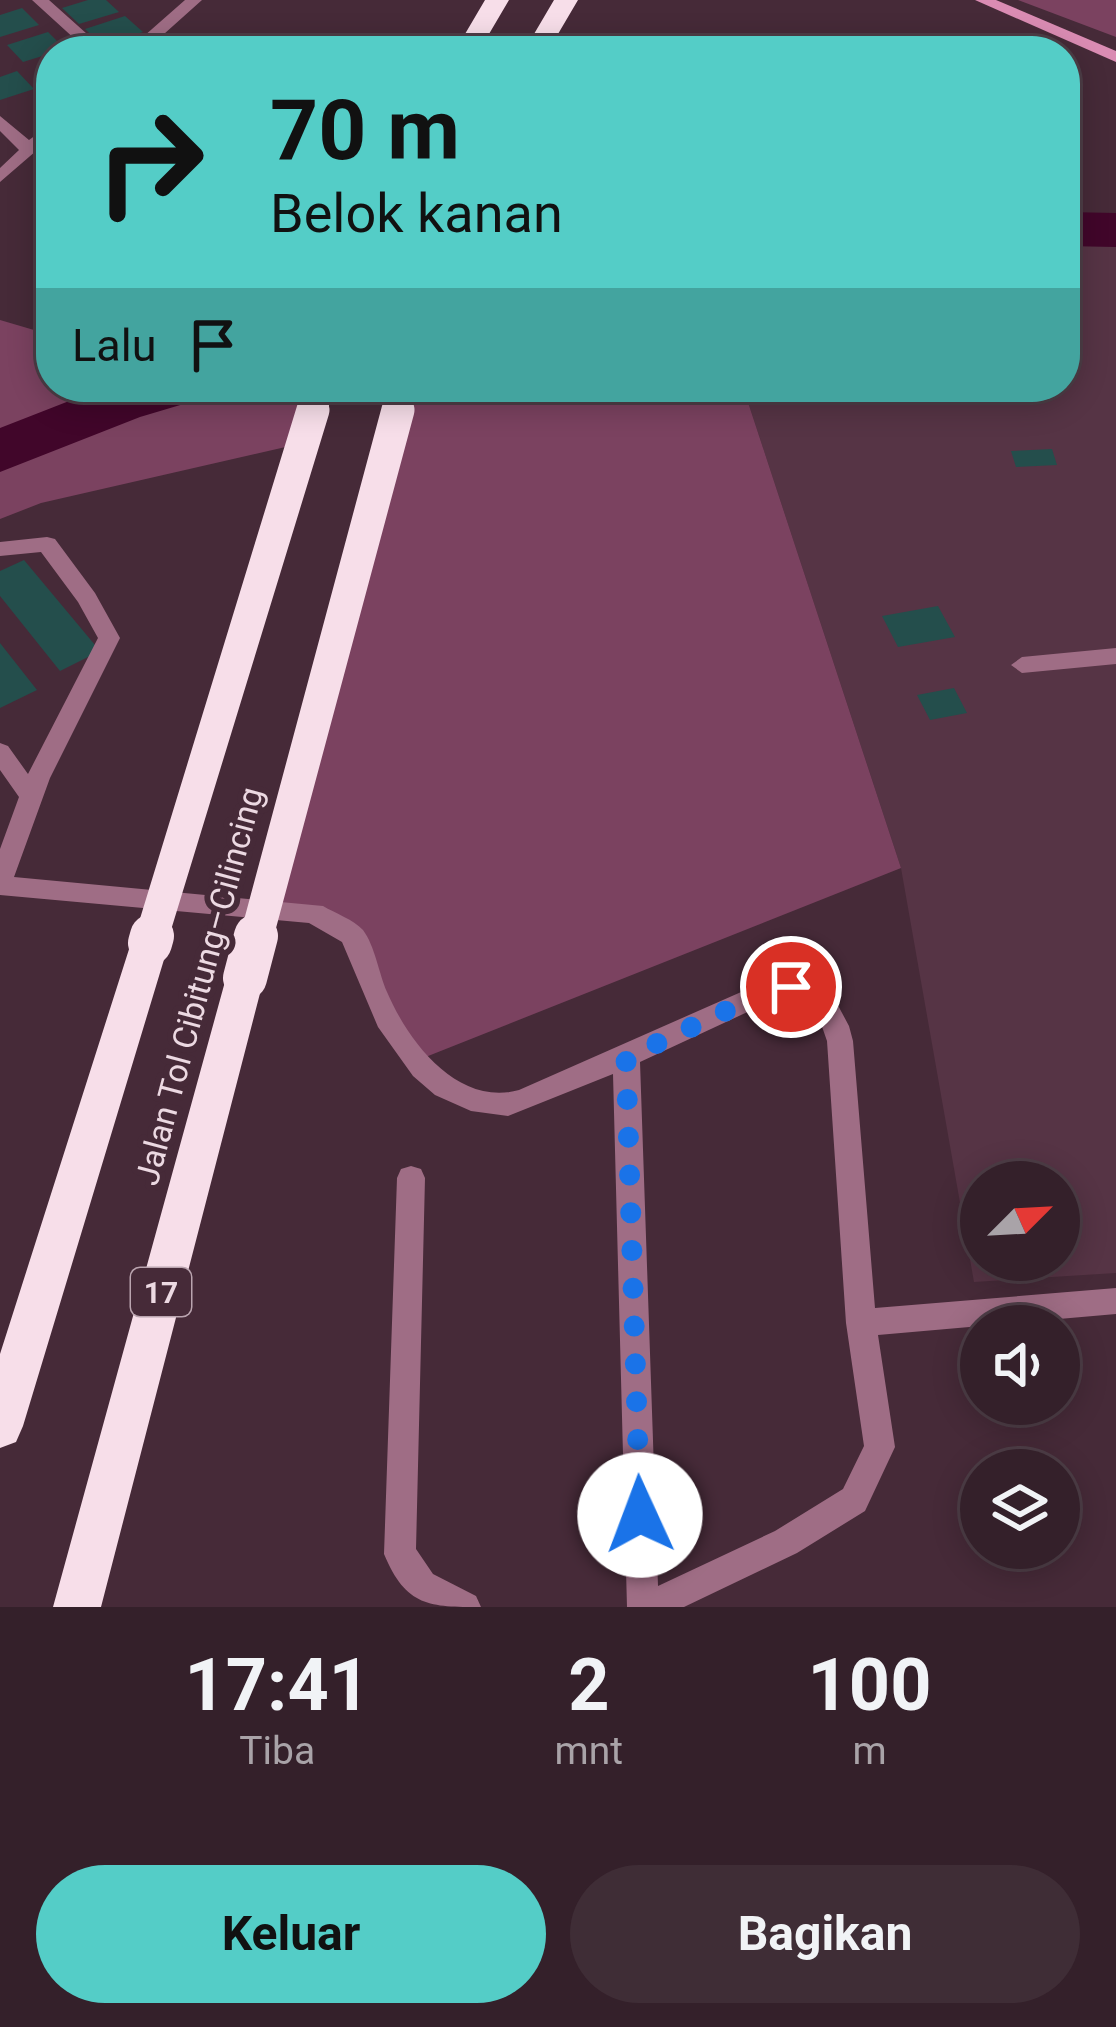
<!DOCTYPE html>
<html lang="id">
<head>
<meta charset="utf-8">
<style>
  :root { --surface:#34202a; --page:#3f2d36; --text:#f1f3f6; --muted:#a9a3a8; --line:#4e3e47; --accent:#54cdc7 }
  body { margin:0; font-family:Roboto,sans-serif; background:var(--page); color:var(--text); height:100vh; display:flex; flex-direction:column; font-size:45px; white-space:nowrap }
  * { box-sizing:border-box; margin:0 }
  p { font-size:39px; color:var(--muted) }
  .icon { flex:none; width:66px; height:66px; fill:none; stroke:currentColor; stroke-width:2; stroke-linecap:round; stroke-linejoin:round }
  .map { position:relative; height:1607px; overflow:hidden }
  .drawer { display:flex; flex-direction:column; background:var(--surface); flex:1 }
  .drawer>* { flex:none }
  .guide { position:absolute; left:36px; top:36px; width:1044px; height:366px; border-radius:48px; box-shadow:0 6px 30px #0003,0 0 0 3px var(--line); background:#54cdc7; color:#111; overflow:hidden }
  .needle { width:78px; rotate:66deg }
  .controls { position:absolute; left:960px; top:1161px; display:grid; gap:24px }
  .controls a { display:grid; place-items:center; width:120px; height:120px; border-radius:50%; background:var(--surface); box-shadow:0 6px 30px #0003,0 0 0 3px var(--line); font-size:60px }
  .pin { position:absolute; display:grid; place-items:center; width:102px; height:102px; color:#fff; margin:-51px; border:6px solid #fff; border-radius:50%; box-shadow:0 3px 12px #0007 }
  .me { position:absolute; width:132px; margin:-66px; rotate:358deg; stroke-linejoin:round; filter:drop-shadow(0 0 9px #0008) }
  .turn { display:flex; align-items:center; gap:42px; height:252px; padding:0 36px; font-size:54px }
  .turn .icon { width:156px; height:156px; stroke-width:2.5 }
  .turn b { display:block; font-size:84px; line-height:102px }
  .then { display:flex; align-items:center; height:114px; padding:0 36px; background:#0003; gap:24px; font-size:45px }
  .eta { display:flex; justify-content:space-evenly; align-items:center; height:204px; text-align:center }
  .eta b { font-size:72px; font-weight:700; line-height:84px }
  .cta { display:flex; gap:24px; margin-top:auto; padding:24px 36px }
  .cta a { flex:1; height:138px; border-radius:72px; background:var(--accent); color:#111; font-size:48px; font-weight:700; line-height:138px; text-align:center }
  .cta a+a { background:var(--page); color:var(--text) }
  .map>svg:first-child { display:block }
</style>
</head>
<body>
<div class="map">
<svg width="1116" height="1607" viewBox="0 0 1116 1607">
  <rect width="100%" height="100%" fill="#462a38"/>
  <path fill="#563445" fill-rule="evenodd" d="M1065 229 1116 231V1273L974 1282 901 868 743 387H1065ZM981 1182H1059V1260H981Z"/>
  <path fill="#7b4260" d="M1018 0H1116V37Z
    M0 320 51 335V387H321L303 443 41 503 0 519Z
    M405 387H743L901 868 413 1062 353 936 264 904Z"/>
  <g fill="none" stroke-linecap="round" stroke-linejoin="round">
    <path fill="#41062a" fill-rule="evenodd" d="M1065 212 1116 213V247L1065 246Z
      M105 387H206L197 400 140 417 0 472V428Z"/>
  </g>
  <path fill="#244e4c" d="M88 0H106L119 12 79 24 62 8Z
    M22 8 39 25 0 37V15Z
    M125 16 143 32 102 45 85 29Z
    M48 32 65 49 23 62 7 45Z
    M17 71 34 89 0 100V77Z
    M1052 449 1057 465 1016 467 1011 451Z
    M24 560 100 651 60 671 0 596V571Z
    M938 606 955 637 898 647 882 616Z
    M0 643 37 690 0 708Z
    M954 688 967 713 930 720 917 695Z"/>
  <g fill="none" stroke-linecap="round" stroke-linejoin="round">
    <path fill="#9f6d85" fill-rule="evenodd" d="M32 0H49L106 51H88Z
      M185 0H202L145 51H127Z
      M0 116 29 140 51 124V138L0 182V168L19 150 0 131Z
      M47 537 55 539 95 593 120 638 50 778 14 877 323 906C335 913 354 920 363 930 375 946 379 974 387 992 408 1041 457 1107 519 1090L757 985 796 979 816 984 833 996 849 1026 853 1041 875 1308 1116 1288V1314L878 1335 895 1447 865 1511 797 1553 684 1607H627L613 1074 508 1116 471 1111 435 1095 413 1076 378 1027 342 942 309 923 0 895V849L19 797 0 770V743L8 746 28 774 98 638 78 602 41 552 0 556V542ZM782 1000 807 1004 819 1018 827 1041 846 1323 864 1446 843 1489 775 1531 658 1586 640 1062 769 1002Z
      M1116 648V664L1022 673 1011 665 1022 657Z
      M411 1166 421 1169 425 1178 416 1549 433 1574 476 1596 481 1607C430 1607 406 1607 384 1554L397 1178 401 1169Z"/>
    <path fill="#da8cb3" fill-rule="evenodd" d="M975 0H996L1116 51V62Z"/>
    <path fill="#f7dee9" fill-rule="evenodd" d="M485 0H509L479 51H455Z
      M554 0H578L548 51H524Z
      M150 928 163 932 169 943 23 1426 16 1442 0 1448V1354L131 943 137 932Z
      M245 962 259 967 264 978 101 1607H53L226 978 231 967Z"/>
    <path stroke="#f7dee9" stroke-width="27" d="M312 413 321 387
      M397 413 404 387"/>
    <path stroke="#f7dee9" stroke-width="33" d="M151 939 313 410
      M256 939 398 410"/>
    <path stroke="#f7dee9" stroke-width="44" d="M150 943 152 936
      M245 978 256 936"/>
  </g>
  <g fill="none" stroke-linecap="round" stroke-linejoin="round">
    <path stroke="#1a73e8" stroke-width="21" stroke-dasharray="0 37.8" d="M640 1515 626 1058 766 992 791 987"/>
  </g>
  <g text-anchor="middle" dominant-baseline="central" stroke-width="12" stroke-linejoin="round" paint-order="stroke">
    <rect fill="#462a38" stroke="#baa4af" stroke-width="3" x="131" y="1268" width="60" height="48" rx="9"/>
    <g font-size="30" font-weight="bold" fill="#ecd9e2">
      <text x="161" y="1292">17</text>
    </g>
    <g font-size="33" fill="#ecd9e2" stroke="#462a38">
      <text transform="translate(199 986) rotate(-75)">Jalan Tol Cibitung–Cilincing</text>
    </g>
  </g>
</svg>
<div class="controls">
<a><svg class="needle" viewBox="-14 -14 28 28"><path d="M0-13l5 13h-10z" fill="#e53935"/><path d="M0 13l5-13h-10z" fill="#a9a3a8"/></svg></a>
<a><svg class="icon" aria-label="sound" viewBox="0 0 24 24"><path d="M4 9h4l5-4v14l-5-4H4zM17 9q2 3 0 6"/></svg></a>
<a><svg class="icon" aria-label="layers" viewBox="0 0 24 24"><path d="M12 4l9 5-9 5-9-5zM3 14l9 5 9-5"/></svg></a>
</div>
<div class="pin" style="left:791px;top:987px;background:#d93025"><svg class="icon" aria-label="arrive" viewBox="0 0 24 24"><path d="M6 21V4h12l-3 4 3 4H6"/></svg></div>
<svg class="me" style="left:640px;top:1515px" viewBox="-20 -20 40 40"><circle r="19" fill="#fff"/><path d="M0-13L10 11 0 6-10 11z" fill="#1a73e8"/></svg>
<div class="guide">
<div class="turn"><svg class="icon" aria-label="right" viewBox="0 0 24 24"><path d="M7 20v-9h11M14 6l5 5-5 5"/></svg><div><b>70 m</b>Belok kanan</div></div>
<div class="then">Lalu<svg class="icon" aria-label="arrive" viewBox="0 0 24 24"><path d="M6 21V4h12l-3 4 3 4H6"/></svg></div>
</div>
</div>
<section class="drawer">
<div class="eta">
<div><b>17:41</b><p>Tiba</p></div>
<div><b>2</b><p>mnt</p></div>
<div><b>100</b><p>m</p></div>
</div>
<div class="cta"><a>Keluar</a><a>Bagikan</a></div>
</section>
</body>
</html>
